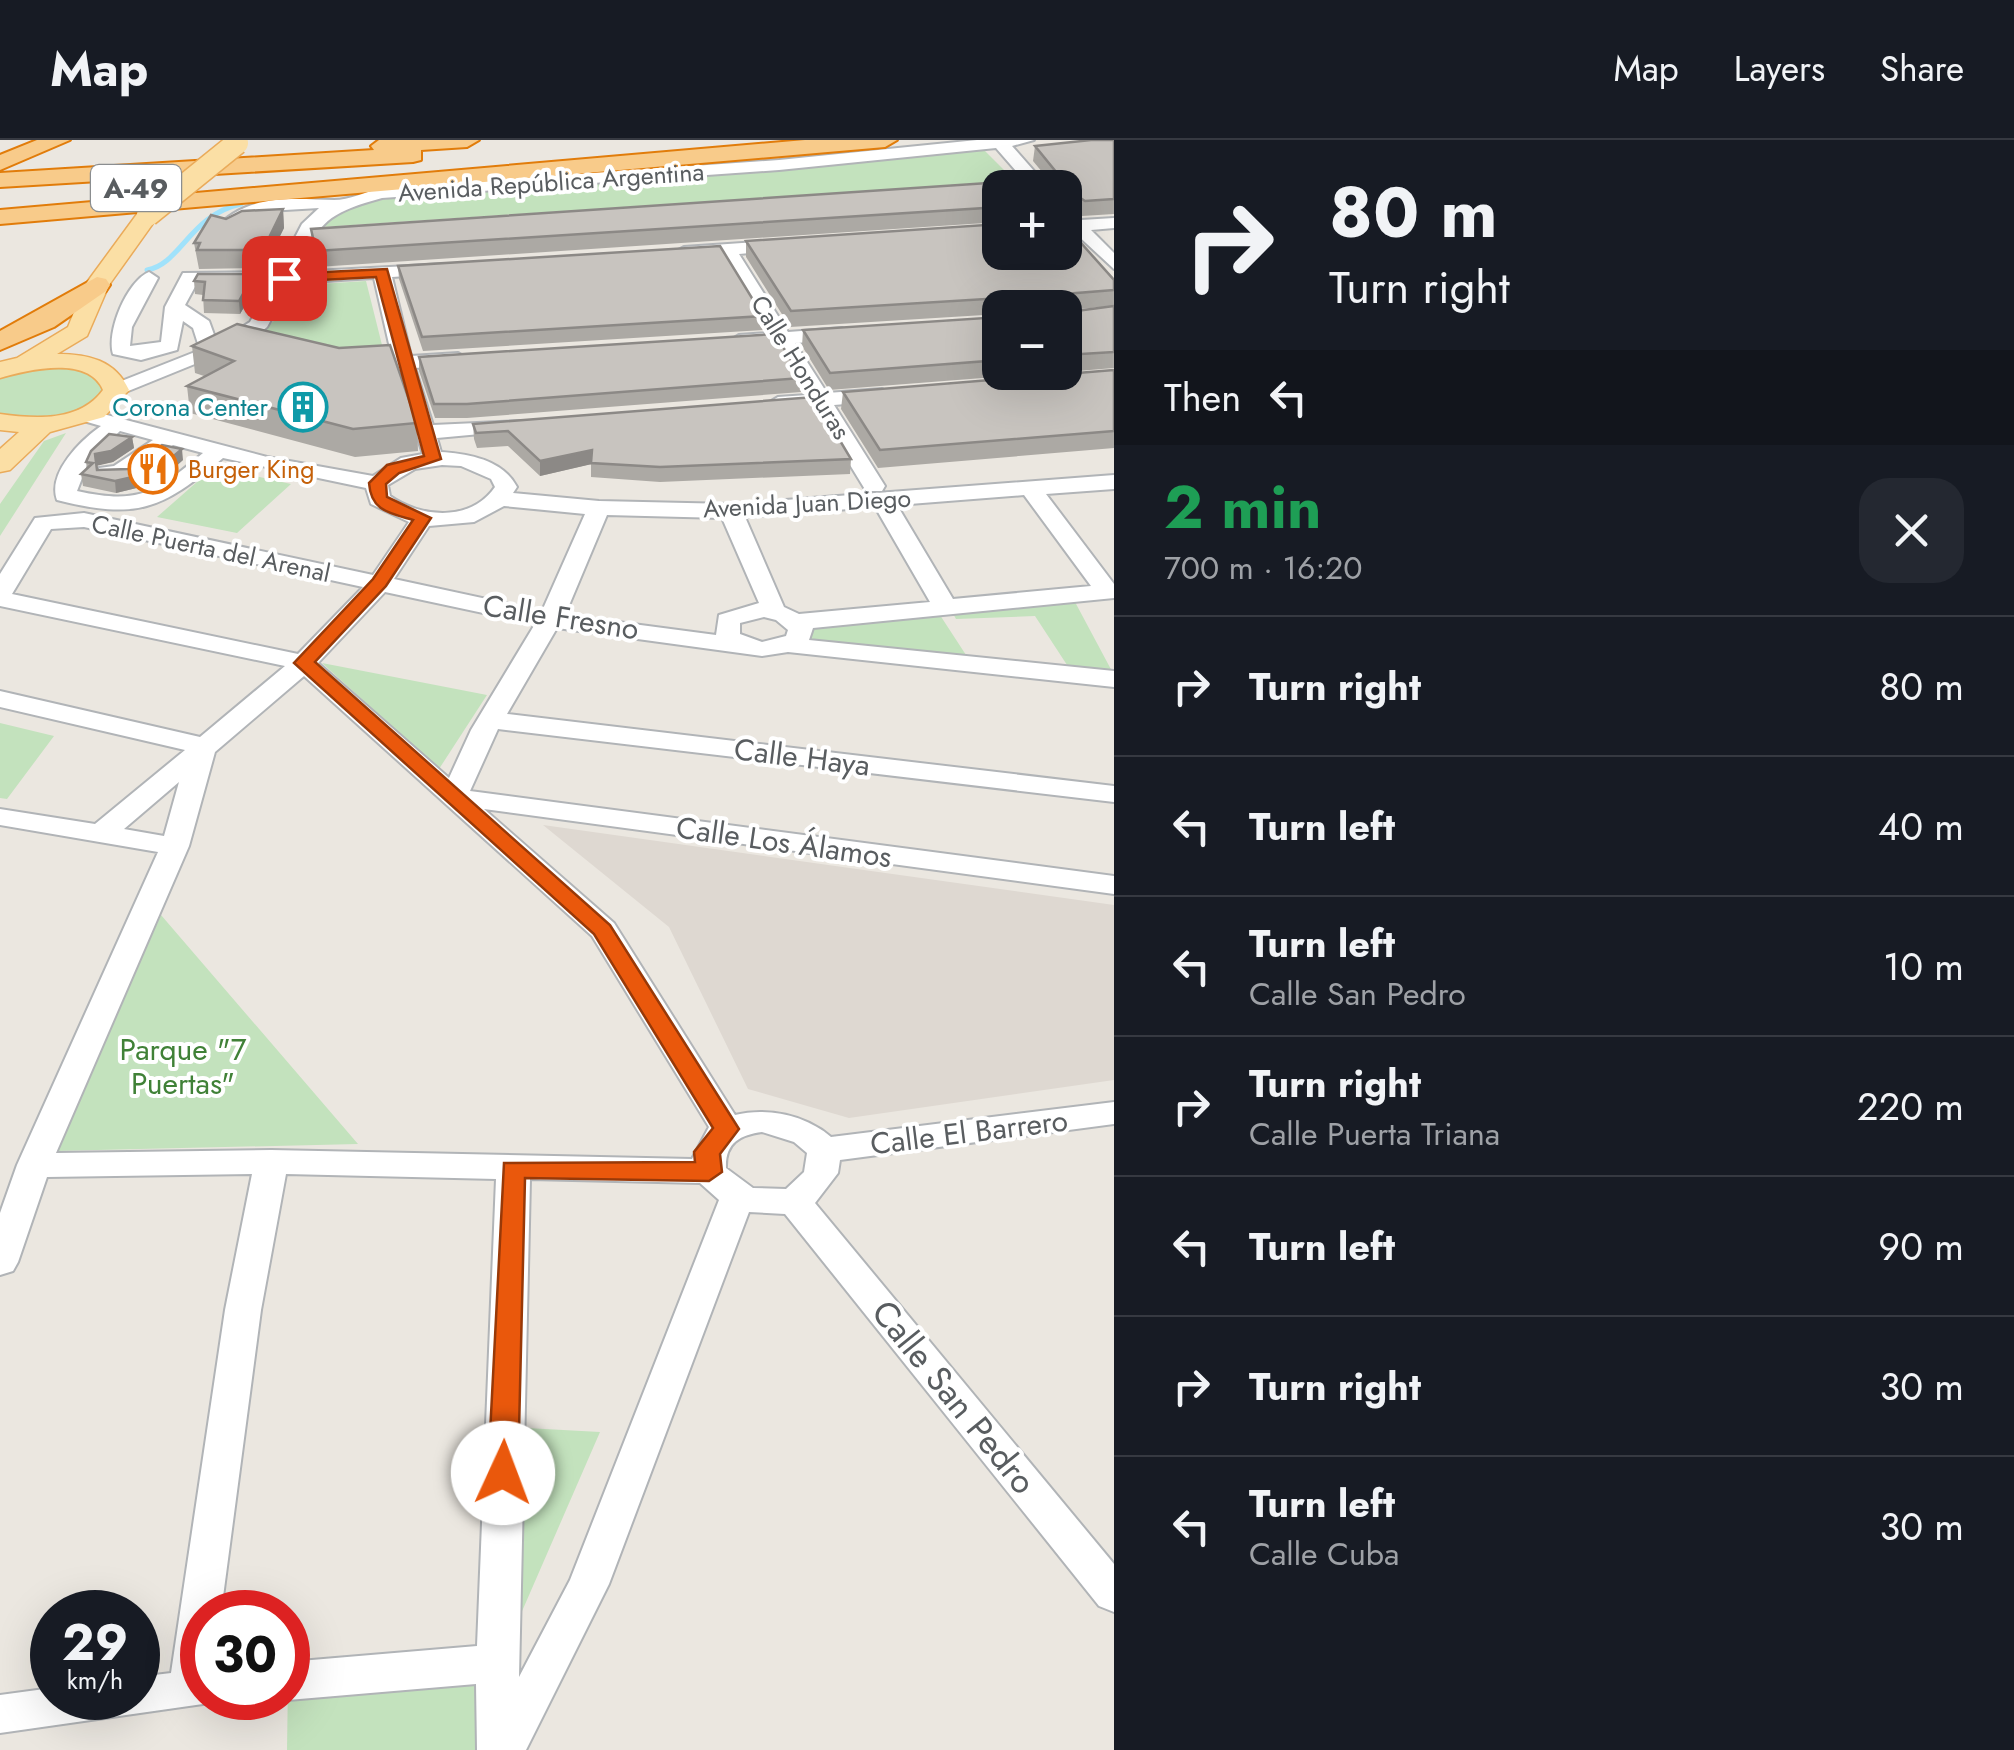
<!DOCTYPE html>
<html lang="en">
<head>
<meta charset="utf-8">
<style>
  :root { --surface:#171b24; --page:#242831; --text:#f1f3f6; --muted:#9ea1a6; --line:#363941 }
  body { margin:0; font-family:Jost,sans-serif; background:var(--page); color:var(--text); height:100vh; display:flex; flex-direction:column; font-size:38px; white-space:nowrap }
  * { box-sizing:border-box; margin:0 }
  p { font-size:32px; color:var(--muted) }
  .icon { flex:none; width:55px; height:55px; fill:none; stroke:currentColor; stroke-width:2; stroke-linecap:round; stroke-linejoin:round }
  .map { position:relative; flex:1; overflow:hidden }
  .sheet { display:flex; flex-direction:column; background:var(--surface); width:900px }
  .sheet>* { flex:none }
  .banner { background:#171b24; color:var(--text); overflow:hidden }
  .controls { position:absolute; left:982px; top:30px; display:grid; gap:20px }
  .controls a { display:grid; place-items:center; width:100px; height:100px; border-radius:20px; background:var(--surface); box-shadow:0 10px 40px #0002; font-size:50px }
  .speed { position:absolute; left:30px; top:1450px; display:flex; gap:20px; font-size:50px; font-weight:700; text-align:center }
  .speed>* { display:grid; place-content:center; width:130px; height:130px; border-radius:50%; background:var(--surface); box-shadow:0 10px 40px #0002; line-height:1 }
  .speed small { font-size:25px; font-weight:400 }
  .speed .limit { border:15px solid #d22; background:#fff; color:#111 }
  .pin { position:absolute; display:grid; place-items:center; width:85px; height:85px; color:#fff; margin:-42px; border-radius:20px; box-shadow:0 5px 15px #0006 }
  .me { position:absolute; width:110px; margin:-55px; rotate:2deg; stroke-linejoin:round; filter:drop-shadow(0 0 8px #0008) }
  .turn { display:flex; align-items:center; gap:35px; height:210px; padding:0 50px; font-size:45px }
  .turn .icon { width:130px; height:130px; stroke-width:2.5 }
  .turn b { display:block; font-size:70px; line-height:85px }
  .then { display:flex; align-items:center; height:95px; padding:0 50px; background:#0003; gap:20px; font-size:38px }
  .round { display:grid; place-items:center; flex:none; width:105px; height:105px; border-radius:30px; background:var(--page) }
  .head { display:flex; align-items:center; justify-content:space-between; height:170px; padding:0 50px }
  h1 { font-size:60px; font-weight:700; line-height:75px; color:#1e9e55 }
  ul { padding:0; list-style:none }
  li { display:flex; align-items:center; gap:30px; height:140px; padding:0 50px; border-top:2px solid var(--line) }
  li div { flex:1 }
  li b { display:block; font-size:38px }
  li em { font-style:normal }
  header { display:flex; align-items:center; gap:60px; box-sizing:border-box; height:140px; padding:0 50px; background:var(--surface); border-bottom:2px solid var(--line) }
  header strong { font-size:48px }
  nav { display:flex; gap:55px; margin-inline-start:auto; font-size:35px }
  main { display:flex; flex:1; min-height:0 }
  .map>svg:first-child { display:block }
</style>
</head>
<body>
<header>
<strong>Map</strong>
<nav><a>Map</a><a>Layers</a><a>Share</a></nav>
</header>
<main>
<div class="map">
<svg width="1114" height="1610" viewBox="0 0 1114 1610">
  <rect width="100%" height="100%" fill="#ebe7e0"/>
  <path fill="#ded8d1" d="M543 685 1114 765V940L849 978 748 949 669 787Z"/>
  <path fill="#c3e2bd" d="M983 9 1015 41 322 87C350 58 394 59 432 54Z
    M366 141 384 213 362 215 256 197 276 179 288 146Z
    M71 226 100 236 105 253C78 282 36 279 0 275V235Z
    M66 293 0 396V364L44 301Z
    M214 327 291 344 237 393 157 377Z
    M1075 462 1114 535 1069 528 1035 476 956 479 951 470Z
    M938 472 966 515 810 500 808 486Z
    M322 523 487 555 439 629Z
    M0 583 54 596 7 659 0 658Z
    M161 775 358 1004 55 1011Z
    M508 1287 600 1292 513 1492Z
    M497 1523 499 1610H287L288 1541Z"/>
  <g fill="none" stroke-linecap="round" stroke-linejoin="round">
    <path stroke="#a0e2fb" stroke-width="5" d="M147 130C181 124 190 75 241 64"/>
    <g stroke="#b1b4b7" stroke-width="4">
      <path id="minor" d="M977 0H1034L1012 6 1049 48H1031L996 8 779 30 382 58C328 73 319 81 296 132L445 124 447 128 438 134 392 137 411 216 458 213 468 219 458 225 415 228 433 285 520 281V289L513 291 437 298 441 312C470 314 503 320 517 347L513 353 599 361 731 364 1114 335V349L1046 354 1114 444V458L813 488 809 500 1114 531V547L788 512 762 516 557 488 507 574 1114 646V662L498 589 470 651 1114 736V754L484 669 614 783 735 975C767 967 806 975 831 997L1114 962V984L840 1020 838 1033 815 1063 1114 1424V1472L1099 1466 785 1074 749 1072 609 1444 526 1610H477L476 1544 288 1560 281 1558H288V1522L477 1506 496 1039 286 1034 261 1170 221 1472H202V1558H219L217 1562 0 1593V1555L52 1548V1558H138V1537L171 1533 225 1170 252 1034 47 1037 18 1122 13 1131 0 1135V1073L17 1025 158 712 0 685V669L95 684 185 610 0 567V551L200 597 285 526 0 466V434L35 378 84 373 373 435 409 382 371 364 366 348 223 318C161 370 137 380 57 360 47 333 81 300 101 286L77 279V271L84 269 267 317 373 336 401 318 423 314 395 229 354 231 344 225 354 219 392 217 374 138 291 143 267 187 249 202 116 256 109 254V246L200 210 193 188 183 181 177 210 141 220 113 214C106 192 127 141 149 132L158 138 132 187 130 206 161 202 165 167 183 133 277 132 302 84 319 68 268 71 229 94 214 90C247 53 290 59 334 60 349 60 366 52 381 48L779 20ZM197 143H272L250 182 217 203 209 181 185 165ZM120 291 153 300 114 326 99 328V338L128 337 173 305 203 313C156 352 140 365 77 351L89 320ZM442 325 461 326 491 339 495 347C471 382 421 378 390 356L388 345 415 329ZM1024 355 1091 446 953 459 897 365ZM504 366 585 374 542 471 394 439 429 386 474 382ZM875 367 930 462 799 474 784 467 745 377ZM607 375 722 378 759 463 719 475 716 495 565 475ZM84 387 363 447 298 514 12 454 51 389ZM385 452 535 484 471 590 449 638 318 523ZM764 477 776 480 788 490 786 496 762 502 740 494V483ZM304 536 592 796 709 987 692 1019 271 1010 56 1013 189 706 215 612ZM179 642 164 696 124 689ZM762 992 794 1002 807 1013 804 1032 786 1049 753 1048 726 1028C725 1003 740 995 762 992ZM530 1039 700 1043 719 1060 570 1440 519 1537Z
        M1065 68 1081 80 1114 78V88L1091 90 1114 113V129L1073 91H1065Z
        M787 100 796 105 793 109 739 114 788 192 842 188 852 194 842 200 795 203 827 253 882 249 892 255 882 261 834 265 885 346 882 351H866L814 266 778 269 768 263 778 257 807 255 776 204 739 207 729 201 739 195 769 193 722 115 684 117 675 112 684 107Z"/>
    </g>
    <g stroke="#eaab5a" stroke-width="3">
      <path id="major" d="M148 68 159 75 109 145 87 196 57 214C88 214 115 220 129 250L104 277 50 292 10 330 0 332V309L19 292 0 290V274C35 279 80 282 103 250 88 215 28 230 0 238V222L17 218 68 187 85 145 140 70Z"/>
    </g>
    <g stroke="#e17c0a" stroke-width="4">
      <path id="highway" d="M37 0H70L0 30V15Z
        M379 0H479L467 7 421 10V20L413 22 0 47V33L374 10 371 6Z
        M805 0H897L885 7 0 84V70Z
        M97 137 106 139 110 145 106 151 54 187 0 210V191Z"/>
    </g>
    <use href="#minor" fill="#fff" fill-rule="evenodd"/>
    <use href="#major" fill="#fbdfa5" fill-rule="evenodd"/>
    <use href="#highway" fill="#f8cb8a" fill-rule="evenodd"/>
    <g stroke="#eaab5a" stroke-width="25" stroke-linecap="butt">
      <path id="major-bridge" d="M148 75 237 3"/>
    </g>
    <use href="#major-bridge" stroke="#fbdfa5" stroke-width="22"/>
  </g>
  <path fill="#aca9a4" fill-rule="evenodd" d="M1114 0V74L1082 76 1065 65V48H1000V82L317 127 312 105 311 89 1048 39 1033 21 1035 6Z
    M283 69 284 88 264 128 199 129 194 103 226 79Z
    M746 101 1114 140V228L1065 232V168H1000V174L790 187 746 117ZM1114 166 1068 172 1067 170Z
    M398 126 763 176V190L423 211 399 139Z
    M254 134 256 147 240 174 204 173 203 155 195 154 194 141Z
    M1000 177V232H1061L829 250 802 206 803 190Z
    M192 206 417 283 418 311 355 317 190 273 187 246 204 236 195 233Z
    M419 217 802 238 801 252 467 278H435L419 231Z
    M1114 230V308L878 328 841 269 843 252Z
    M473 284 851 319 850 334 660 342 591 337V324L540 336 508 306 477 308 474 299Z
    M132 297 134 308 113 322 97 325V330L129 329 183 320 157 343 116 353 83 346 81 334 87 329 86 322Z"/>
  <path fill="#8c8986" d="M283 69 284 88 264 128 263 110Z
    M254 134 256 147 240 174 239 161Z
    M132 297 134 308 113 322 96 326 95 314Z
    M182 309 183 320 157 343 116 353 115 341Z
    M592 310V324L540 336V321Z"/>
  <path fill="#c8c4bf" stroke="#8c8986" stroke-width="2.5" d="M1091 0H1114V59L1085 61 1067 49 1065 59V48H1000V67L316 111 311 89 1061 38 1035 6Z
    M283 69 263 110H197L200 103H194L211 75 226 79 242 71Z
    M1000 84V112H1065V85L1114 140V150L1065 154 1068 172 1114 166V212L1065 215V168H1005L1006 162 1002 158 791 171 746 101Z
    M720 106 763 176 422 197 398 126Z
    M198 134H254L239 161 203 160 205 142 194 141Z
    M1000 177V220L830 233 803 190Z
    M237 184 339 208 390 205 417 283 353 289 187 246 234 221 192 206Z
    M775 194 802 238 467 264H434L419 217Z
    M1114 230V291L880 310 843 252Z
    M814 257 851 319 660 327 591 323 592 310 540 321 508 291 476 293 473 284Z
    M109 294 132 297 111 311 95 314 97 330 129 329 162 305 182 309 155 332 115 341 81 334 93 323 86 322 91 311Z"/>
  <path fill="#ea580c" stroke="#983908" stroke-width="2.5" d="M387 129 441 319 399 333 386 344 387 357 431 378 386 446 315 522 610 785 739 989 720 1014 722 1032 709 1041 525 1038 518 1333 513 1342 503 1345 492 1342 488 1333 504 1023 695 1022 694 1012 713 988 594 794 294 523 373 439 413 380C389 373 371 371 369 343L387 325 424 316 376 137 284 142 277 138 284 134Z"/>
  <defs>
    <g id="building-ring" transform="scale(2.5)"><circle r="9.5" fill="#fff" stroke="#0f9aa8" stroke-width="1.5"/><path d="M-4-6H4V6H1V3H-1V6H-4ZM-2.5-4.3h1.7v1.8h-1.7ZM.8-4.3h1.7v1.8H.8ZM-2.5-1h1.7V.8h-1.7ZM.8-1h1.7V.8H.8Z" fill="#0f9aa8"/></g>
    <g id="restaurant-ring" transform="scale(2.5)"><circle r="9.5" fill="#fff" stroke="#e8710a" stroke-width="1.5"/><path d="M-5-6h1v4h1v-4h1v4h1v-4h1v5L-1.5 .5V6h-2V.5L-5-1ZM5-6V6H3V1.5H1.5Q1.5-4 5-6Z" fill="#e8710a"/></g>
  </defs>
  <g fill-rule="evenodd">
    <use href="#building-ring" x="303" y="267"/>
    <use href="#restaurant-ring" x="153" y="329"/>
  </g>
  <g text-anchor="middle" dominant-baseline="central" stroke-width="8" stroke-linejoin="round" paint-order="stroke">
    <g font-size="25" fill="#595d60" stroke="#fff">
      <text transform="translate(551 42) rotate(-4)">Avenida República Argentina</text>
      <text transform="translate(801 227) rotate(58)">Calle Honduras</text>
      <text transform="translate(807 363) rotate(-3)">Avenida Juan Diego</text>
      <text transform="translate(211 408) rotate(12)">Calle Puerta del Arenal</text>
    </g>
    <g font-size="25" fill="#0d838f" stroke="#fff" text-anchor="end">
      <text x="268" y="267">Corona Center</text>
    </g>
    <g font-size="25" fill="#c56008" stroke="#fff" text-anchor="start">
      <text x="188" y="329">Burger King</text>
    </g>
    <rect fill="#fff" stroke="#8b8e90" stroke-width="2.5" x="91" y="25" width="90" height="46" rx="8"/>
    <g font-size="28" font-weight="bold" fill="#595d60">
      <text x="136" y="48">A-49</text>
    </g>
    <g font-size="30" fill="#595d60" stroke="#fff">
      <text transform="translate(561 477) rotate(9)">Calle Fresno</text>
      <text transform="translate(802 617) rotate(7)">Calle Haya</text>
      <text transform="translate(784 702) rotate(8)">Calle Los Álamos</text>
      <text transform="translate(969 992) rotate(-7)">Calle El Barrero</text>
    </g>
    <g font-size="30" fill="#408137" stroke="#fff">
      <text x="183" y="909">Parque "7<tspan x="183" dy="34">Puertas"</tspan></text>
    </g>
    <g font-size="35" fill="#595d60" stroke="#fff">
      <text transform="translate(954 1257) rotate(51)">Calle San Pedro</text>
    </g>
  </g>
</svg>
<div class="controls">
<a>+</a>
<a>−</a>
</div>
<div class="speed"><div>29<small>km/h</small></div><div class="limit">30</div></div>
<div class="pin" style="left:284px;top:138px;background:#d93025"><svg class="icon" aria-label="arrive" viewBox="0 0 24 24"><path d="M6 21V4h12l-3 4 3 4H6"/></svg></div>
<svg class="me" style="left:503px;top:1333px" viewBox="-20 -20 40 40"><circle r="19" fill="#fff"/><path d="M0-13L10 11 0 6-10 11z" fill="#ea580c"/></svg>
</div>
<section class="sheet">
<div class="banner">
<div class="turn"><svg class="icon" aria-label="right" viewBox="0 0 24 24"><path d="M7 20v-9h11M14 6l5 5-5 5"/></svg><div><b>80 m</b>Turn right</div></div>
<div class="then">Then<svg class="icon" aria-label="left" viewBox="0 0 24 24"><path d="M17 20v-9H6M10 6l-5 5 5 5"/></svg></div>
</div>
<div class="head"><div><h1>2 min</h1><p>700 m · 16:20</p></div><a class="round"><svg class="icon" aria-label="close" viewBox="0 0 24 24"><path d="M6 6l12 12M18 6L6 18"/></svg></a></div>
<ul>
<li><svg class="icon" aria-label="right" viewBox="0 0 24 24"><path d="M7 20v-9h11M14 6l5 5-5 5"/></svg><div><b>Turn right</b></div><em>80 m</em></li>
<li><svg class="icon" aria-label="left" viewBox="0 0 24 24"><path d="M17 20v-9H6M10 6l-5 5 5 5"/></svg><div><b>Turn left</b></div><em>40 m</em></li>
<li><svg class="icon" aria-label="left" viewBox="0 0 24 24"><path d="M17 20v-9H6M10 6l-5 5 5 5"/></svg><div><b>Turn left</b><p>Calle San Pedro</p></div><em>10 m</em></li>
<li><svg class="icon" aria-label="right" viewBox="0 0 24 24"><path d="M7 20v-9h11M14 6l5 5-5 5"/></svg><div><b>Turn right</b><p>Calle Puerta Triana</p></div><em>220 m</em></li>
<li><svg class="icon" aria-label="left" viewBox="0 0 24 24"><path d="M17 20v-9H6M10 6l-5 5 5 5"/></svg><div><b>Turn left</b></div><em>90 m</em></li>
<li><svg class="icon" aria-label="right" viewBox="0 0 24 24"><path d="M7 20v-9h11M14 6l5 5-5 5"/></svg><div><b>Turn right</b></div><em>30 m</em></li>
<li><svg class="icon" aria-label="left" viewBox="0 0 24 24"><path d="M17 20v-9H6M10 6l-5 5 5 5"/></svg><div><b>Turn left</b><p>Calle Cuba</p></div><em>30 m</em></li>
</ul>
</section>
</main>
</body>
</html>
